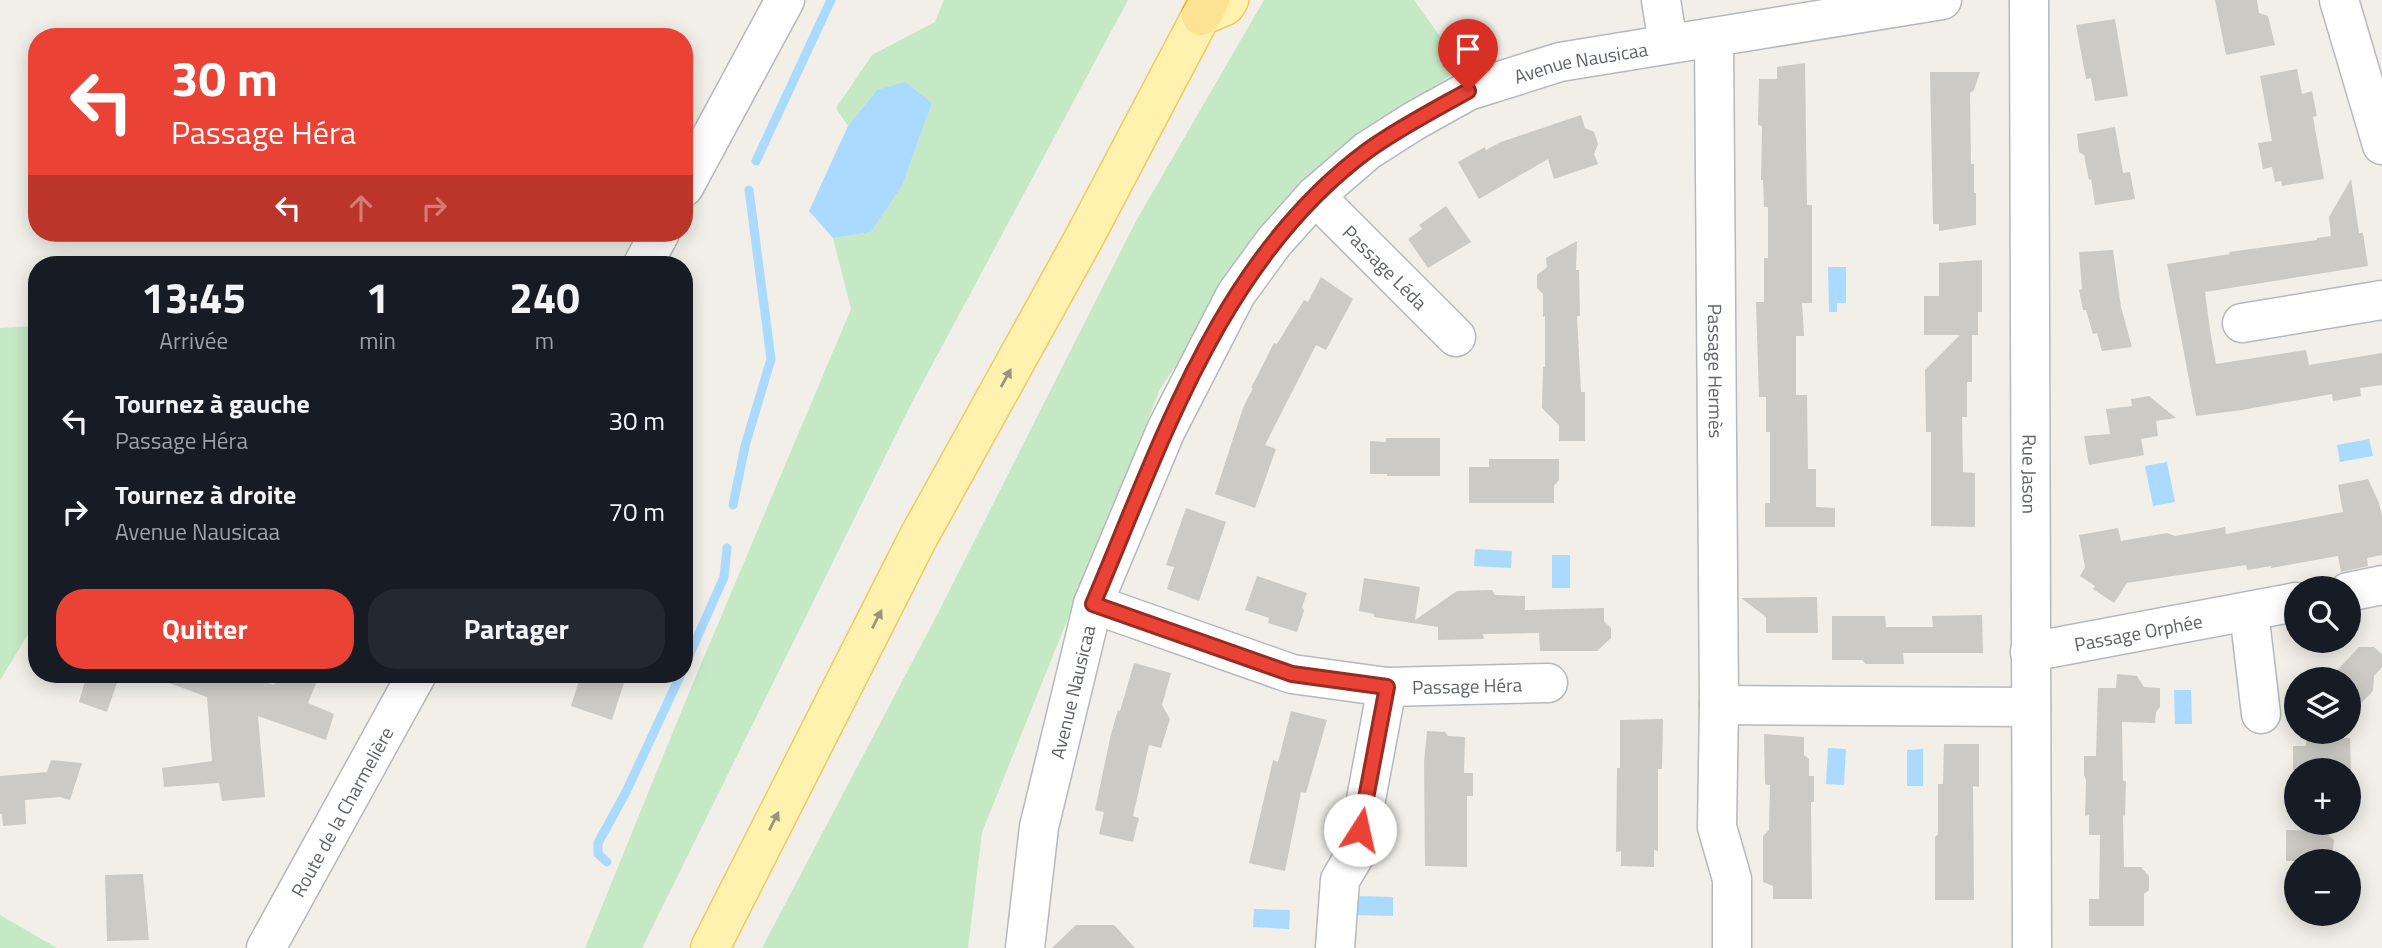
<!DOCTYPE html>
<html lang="fr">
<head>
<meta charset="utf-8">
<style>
  :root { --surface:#171b24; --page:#242831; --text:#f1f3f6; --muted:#9ea1a6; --accent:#ea4335 }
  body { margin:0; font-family:"Titillium Web",sans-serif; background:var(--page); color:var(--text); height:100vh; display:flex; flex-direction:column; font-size:26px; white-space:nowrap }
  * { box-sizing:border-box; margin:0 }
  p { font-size:23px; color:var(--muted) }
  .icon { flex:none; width:38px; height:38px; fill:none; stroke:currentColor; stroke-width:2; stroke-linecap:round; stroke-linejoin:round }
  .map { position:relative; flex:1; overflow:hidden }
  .sheet { position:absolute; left:28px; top:256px; width:665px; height:427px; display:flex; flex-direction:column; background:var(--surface); border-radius:28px; box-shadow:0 4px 18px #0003 }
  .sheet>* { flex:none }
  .top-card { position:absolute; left:28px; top:28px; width:665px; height:214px; border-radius:28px; box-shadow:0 4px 18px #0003; background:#ea4335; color:#fff; overflow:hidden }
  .fabs { position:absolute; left:2284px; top:576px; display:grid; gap:14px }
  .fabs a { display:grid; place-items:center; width:77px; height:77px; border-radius:50%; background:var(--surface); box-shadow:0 4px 18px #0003; font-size:35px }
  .pin { position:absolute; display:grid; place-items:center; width:60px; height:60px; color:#fff; margin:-72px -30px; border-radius:50% 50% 50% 0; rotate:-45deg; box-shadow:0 0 7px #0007 }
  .pin .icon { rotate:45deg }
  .me { position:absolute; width:77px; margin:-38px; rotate:10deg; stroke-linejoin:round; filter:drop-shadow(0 0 5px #0008) }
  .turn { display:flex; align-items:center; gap:24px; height:147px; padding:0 28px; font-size:32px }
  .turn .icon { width:91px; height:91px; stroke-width:2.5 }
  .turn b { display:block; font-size:49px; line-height:60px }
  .lanes { display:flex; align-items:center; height:66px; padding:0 28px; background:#0003; justify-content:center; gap:35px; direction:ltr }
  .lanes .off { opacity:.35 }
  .eta { display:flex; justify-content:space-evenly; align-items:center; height:119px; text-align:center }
  .eta b { font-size:42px; font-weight:700; line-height:49px }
  .action { display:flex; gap:14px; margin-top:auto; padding:14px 28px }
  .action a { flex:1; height:80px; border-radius:28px; background:var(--accent); color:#fff; font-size:28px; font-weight:700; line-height:80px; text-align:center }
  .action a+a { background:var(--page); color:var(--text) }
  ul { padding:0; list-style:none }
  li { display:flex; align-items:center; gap:21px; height:91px; padding:0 28px }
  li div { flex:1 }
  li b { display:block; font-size:26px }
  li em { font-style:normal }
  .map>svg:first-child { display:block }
</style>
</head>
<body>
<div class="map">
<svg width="2382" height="948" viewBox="0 0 2382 948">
  <rect width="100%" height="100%" fill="#f1efe8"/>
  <path fill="#c5e8c5" d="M944 0H1128L910 406 642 948H585L688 695 851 309 833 238 871 232 902 186 932 103 877 90 848 126 836 108 872 55 935 22Z
    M1264 0H1414L1462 67 1298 184 1160 389 982 832 968 948H762L937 615 1136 221Z
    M37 326V620L0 680V328Z
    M0 915 57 948H0Z"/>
  <path fill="#aadaff" d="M905 82 932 103 902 186 871 232 833 238 809 211 848 126 877 90Z
    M1828 267H1846V303H1837V312H1829Z
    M2369 439 2373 456 2340 462 2337 445Z
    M2167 462 2175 502 2153 506 2145 466Z
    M1475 549 1512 551 1511 568 1474 566Z
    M1552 555H1570V588H1552Z
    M2174 690H2191L2192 724H2175Z
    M1828 748 1846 749 1844 785 1826 784Z
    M1923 749V786H1907V750Z
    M1357 896 1393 897V916L1356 915Z
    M1254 909 1290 910 1289 929 1253 927Z"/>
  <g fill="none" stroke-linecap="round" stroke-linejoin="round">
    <path stroke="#aadaff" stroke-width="9" d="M756 161 831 0
      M733 505 745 446 771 359 749 190
      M684 667 724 577 727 548
      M607 862 598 854V843L626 792 681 674"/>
  </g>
  <path fill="#cccac5" d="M2215 0H2257L2259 13 2268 16 2275 45 2226 55Z
    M2115 19 2128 96 2095 101 2091 78 2086 79 2076 25Z
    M1805 63 1807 205H1812V303H1802L1804 336H1796V395H1807L1808 469H1816V507L1835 508V527H1765V503H1770V432H1766V397H1759L1756 302H1764V258H1768V207H1764L1763 180H1761L1762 126 1758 125 1759 79H1777V67Z
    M2297 69 2302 94 2312 91 2317 116 2313 117 2324 179 2282 186 2281 181 2275 182 2272 167 2263 169 2258 143 2272 141 2260 76Z
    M1930 72H1980L1974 90 1970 93 1971 164H1974V193H1976V225L1939 231V224H1933Z
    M1581 115 1585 128 1594 132 1598 144 1594 154 1598 164 1554 179 1548 159 1479 199 1458 162 1485 147 1486 150 1501 142Z
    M2115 127 2123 173 2130 172 2135 199 2095 205 2091 179 2089 180 2084 155 2079 152 2077 134Z
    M2351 179 2359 233H2363L2368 266 2205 292 2210 330 2216 364 2306 350 2309 365 2382 353V385L2360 388 2361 396 2333 401 2332 394 2242 410 2196 416 2167 264 2230 254 2229 252 2317 240V238L2331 236 2329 217Z
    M1446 206 1471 242 1428 268 1408 239 1422 229 1419 225Z
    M1577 241 1576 270H1579L1580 316H1577L1581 392H1585V441H1559V425L1542 408 1543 367H1545V316L1543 317V294L1537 288V275L1547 267 1546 258Z
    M2113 250 2121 307 2132 347 2102 351 2097 333 2093 334 2086 310H2083L2079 290 2082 289 2079 252Z
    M1982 260V312H1978V335H1972V382H1967V417H1962L1963 472 1975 473V527L1931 526V432H1926L1925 370 1960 335H1924V296H1939V263Z
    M1321 277 1353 299 1326 350 1316 345 1265 445 1276 449 1255 508 1215 494 1243 408 1253 388H1251L1274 343 1277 344 1304 300 1308 302Z
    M2149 396 2176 418 2156 421 2158 436 2141 439 2144 455 2089 465 2084 436 2110 434 2106 409 2132 406 2131 399Z
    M1386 438H1440V476H1387V474H1370V441L1386 442Z
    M1489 459H1559V480L1554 486V503H1469V467H1489Z
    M2368 479 2379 503 2382 516V555L2367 558 2368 566 2341 572 2338 556 2271 568V566L2247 570 2246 565 2127 583 2114 603 2093 589 2095 586 2080 576 2085 567 2079 535 2118 528 2121 541 2167 533 2175 536 2225 527 2226 534 2343 512 2338 485Z
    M1186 508 1226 522 1199 601 1167 589 1174 567 1166 565Z
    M1257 576 1307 593 1302 607 1304 611 1297 632 1268 623 1269 618 1245 610Z
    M1364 578 1420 587 1415 620 1457 591 1492 590 1495 595 1525 596V610L1604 608V621L1611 628V638L1597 651H1540L1539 633 1483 634 1484 639 1438 640V627L1374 617V614L1359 611Z
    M1817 597 1818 633H1766V617L1741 598Z
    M1982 615 1983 653H1903L1904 664H1866L1862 660H1832V616H1885L1886 627H1933L1932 616Z
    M2359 647H2374L2382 654V667L2374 676 2373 691 2348 716V679H2329Z
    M1134 663 1171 673 1162 705 1170 719 1161 748 1149 745 1133 816 1139 818 1133 842 1099 834 1104 812 1095 810 1111 734 1118 710 1120 711Z
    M87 674H120L107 712 79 702Z
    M151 674H241L274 685 278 674H320L308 703 334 714 326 740 258 716 265 797 222 801 219 783 164 787 162 768 212 761 207 697 150 676Z
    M581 674H597L624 683 612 720 571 706Z
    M2117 674 2137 676 2144 687 2160 688V707L2156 712 2155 723 2122 722 2123 781H2126L2125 816 2123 815 2124 867H2141L2149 876V890L2144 894V926H2089V899H2099L2100 835H2089V815L2085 816 2086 780 2084 775V756H2096L2098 688H2116Z
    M1291 711 1327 720 1306 793 1301 792 1285 871 1249 863 1273 760 1278 762Z
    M1663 719 1662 769H1658V851L1654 850V867L1621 866V851L1616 852 1617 768H1620V720Z
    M1427 731 1445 732 1448 736 1465 737 1464 773H1473V796H1467V867L1425 866 1424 762Z
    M1764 734 1804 737V755L1809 759V776H1814V802H1811L1812 899H1773V886L1763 882V836L1769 830 1770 785 1765 784Z
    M2350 738 2351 770H2293V746H2306V739Z
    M1944 744H1979V787L1973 786 1974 900H1935V837L1938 834V784H1943Z
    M51 760 82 763 70 800 60 797 25 800 26 824 3 826 2 814H0V776L47 772Z
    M2286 830 2324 831 2334 840 2333 850 2325 861H2286Z
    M143 874 149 940 107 941 105 875Z
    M1076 925H1114L1135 948H1052Z"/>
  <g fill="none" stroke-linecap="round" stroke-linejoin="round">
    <g stroke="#b5b8bc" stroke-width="41">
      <g id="minor">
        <path d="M1661 0 1668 44"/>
        <path id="s1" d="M2029 0 2032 948"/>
        <path d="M2339 0 2382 145"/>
        <path id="s2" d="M1714 39 1719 705 1717 827 1732 879V948"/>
        <path d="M684 187 785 0"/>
        <path id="s3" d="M1315 196 1456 337"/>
        <path d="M643 264 660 233"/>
        <path d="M2242 323 2382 300"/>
        <path d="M2348 592 2382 585"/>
        <path id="s4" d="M1093 604 1292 674 1387 687 1548 683"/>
        <path d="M2249 612 2261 714"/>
        <path id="s5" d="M2030 652 2296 602"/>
        <path d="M1719 705 2031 707"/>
        <path id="s6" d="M266 948 417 674"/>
        <path id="s7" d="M1025 948 1039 827 1093 604 1166 430 1236 294 1274 242 1315 196 1367 151 1414 121 1468 91 1560 62 1942 0"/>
        <path d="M1335 948 1340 880 1356 853 1387 687"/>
      </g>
    </g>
    <g stroke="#f2c960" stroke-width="41">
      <path id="major" d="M710 948 918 538 1084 238 1201 16 1225 6 1229 0"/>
    </g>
    <g stroke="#f9ab00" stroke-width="41">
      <path id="highway" d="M1201 16 1210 0"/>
    </g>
    <use href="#minor" stroke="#fff" stroke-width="38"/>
    <use href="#major" stroke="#fff2af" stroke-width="38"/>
    <use href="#highway" stroke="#fde293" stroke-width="38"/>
  </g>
  <defs><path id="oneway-solid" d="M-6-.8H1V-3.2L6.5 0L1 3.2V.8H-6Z" transform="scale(1.75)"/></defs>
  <g fill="#979581">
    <use href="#oneway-solid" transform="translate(1006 378) rotate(-61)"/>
    <use href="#oneway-solid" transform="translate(877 619) rotate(-63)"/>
    <use href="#oneway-solid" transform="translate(774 821) rotate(-63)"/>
  </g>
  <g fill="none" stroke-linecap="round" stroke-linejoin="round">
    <g stroke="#982c22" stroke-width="18">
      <path id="route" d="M1360 830 1387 687 1292 674 1093 604C1162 442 1220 260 1367 151 1399 128 1434 110 1468 91"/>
    </g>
    <use href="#route" stroke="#ea4335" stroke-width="12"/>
  </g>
  <g text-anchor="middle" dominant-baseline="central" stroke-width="6" stroke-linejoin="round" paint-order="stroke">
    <g font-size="19" fill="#5f6368" stroke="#fff">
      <text stroke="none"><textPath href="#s7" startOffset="1122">Avenue Nausicaa</textPath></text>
      <text stroke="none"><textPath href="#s3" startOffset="100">Passage Léda</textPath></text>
      <text stroke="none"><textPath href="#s2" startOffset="332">Passage Hermès</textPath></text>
      <text stroke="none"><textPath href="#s1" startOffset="474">Rue Jason</textPath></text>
      <text stroke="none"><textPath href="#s5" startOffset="110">Passage Orphée</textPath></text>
      <text stroke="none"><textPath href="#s4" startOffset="387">Passage Héra</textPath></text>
      <text stroke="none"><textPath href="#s7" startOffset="261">Avenue Nausicaa</textPath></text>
      <text stroke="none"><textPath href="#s6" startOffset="156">Route de la Charmelière</textPath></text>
    </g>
  </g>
</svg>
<div class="fabs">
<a><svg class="icon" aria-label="search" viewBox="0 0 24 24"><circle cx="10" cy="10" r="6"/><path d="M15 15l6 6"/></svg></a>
<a><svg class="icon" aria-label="layers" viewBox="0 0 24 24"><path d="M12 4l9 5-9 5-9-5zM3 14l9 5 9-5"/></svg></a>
<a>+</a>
<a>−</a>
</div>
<div class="pin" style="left:1468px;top:91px;background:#d93025"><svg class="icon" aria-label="arrive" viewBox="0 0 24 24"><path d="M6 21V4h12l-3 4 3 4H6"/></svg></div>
<svg class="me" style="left:1360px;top:830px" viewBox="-20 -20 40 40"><circle r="19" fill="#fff"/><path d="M0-13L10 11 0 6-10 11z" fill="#ea4335"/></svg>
<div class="top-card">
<div class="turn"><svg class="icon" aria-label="left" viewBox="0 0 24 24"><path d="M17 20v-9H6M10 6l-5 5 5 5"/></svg><div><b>30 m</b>Passage Héra</div></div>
<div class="lanes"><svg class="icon" aria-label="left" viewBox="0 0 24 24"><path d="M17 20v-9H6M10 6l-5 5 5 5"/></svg><svg class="icon off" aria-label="ahead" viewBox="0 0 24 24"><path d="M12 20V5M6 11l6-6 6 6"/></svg><svg class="icon off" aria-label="right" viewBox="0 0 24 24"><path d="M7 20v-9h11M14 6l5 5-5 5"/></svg></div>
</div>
<section class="sheet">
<div class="eta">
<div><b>13:45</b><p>Arrivée</p></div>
<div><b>1</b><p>min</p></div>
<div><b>240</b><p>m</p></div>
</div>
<ul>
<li><svg class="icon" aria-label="left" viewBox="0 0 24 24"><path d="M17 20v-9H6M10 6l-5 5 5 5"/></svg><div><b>Tournez à gauche</b><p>Passage Héra</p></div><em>30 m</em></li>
<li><svg class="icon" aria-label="right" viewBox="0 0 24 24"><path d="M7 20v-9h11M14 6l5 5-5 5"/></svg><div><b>Tournez à droite</b><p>Avenue Nausicaa</p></div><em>70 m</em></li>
</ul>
<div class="action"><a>Quitter</a><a>Partager</a></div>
</section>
</div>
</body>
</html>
